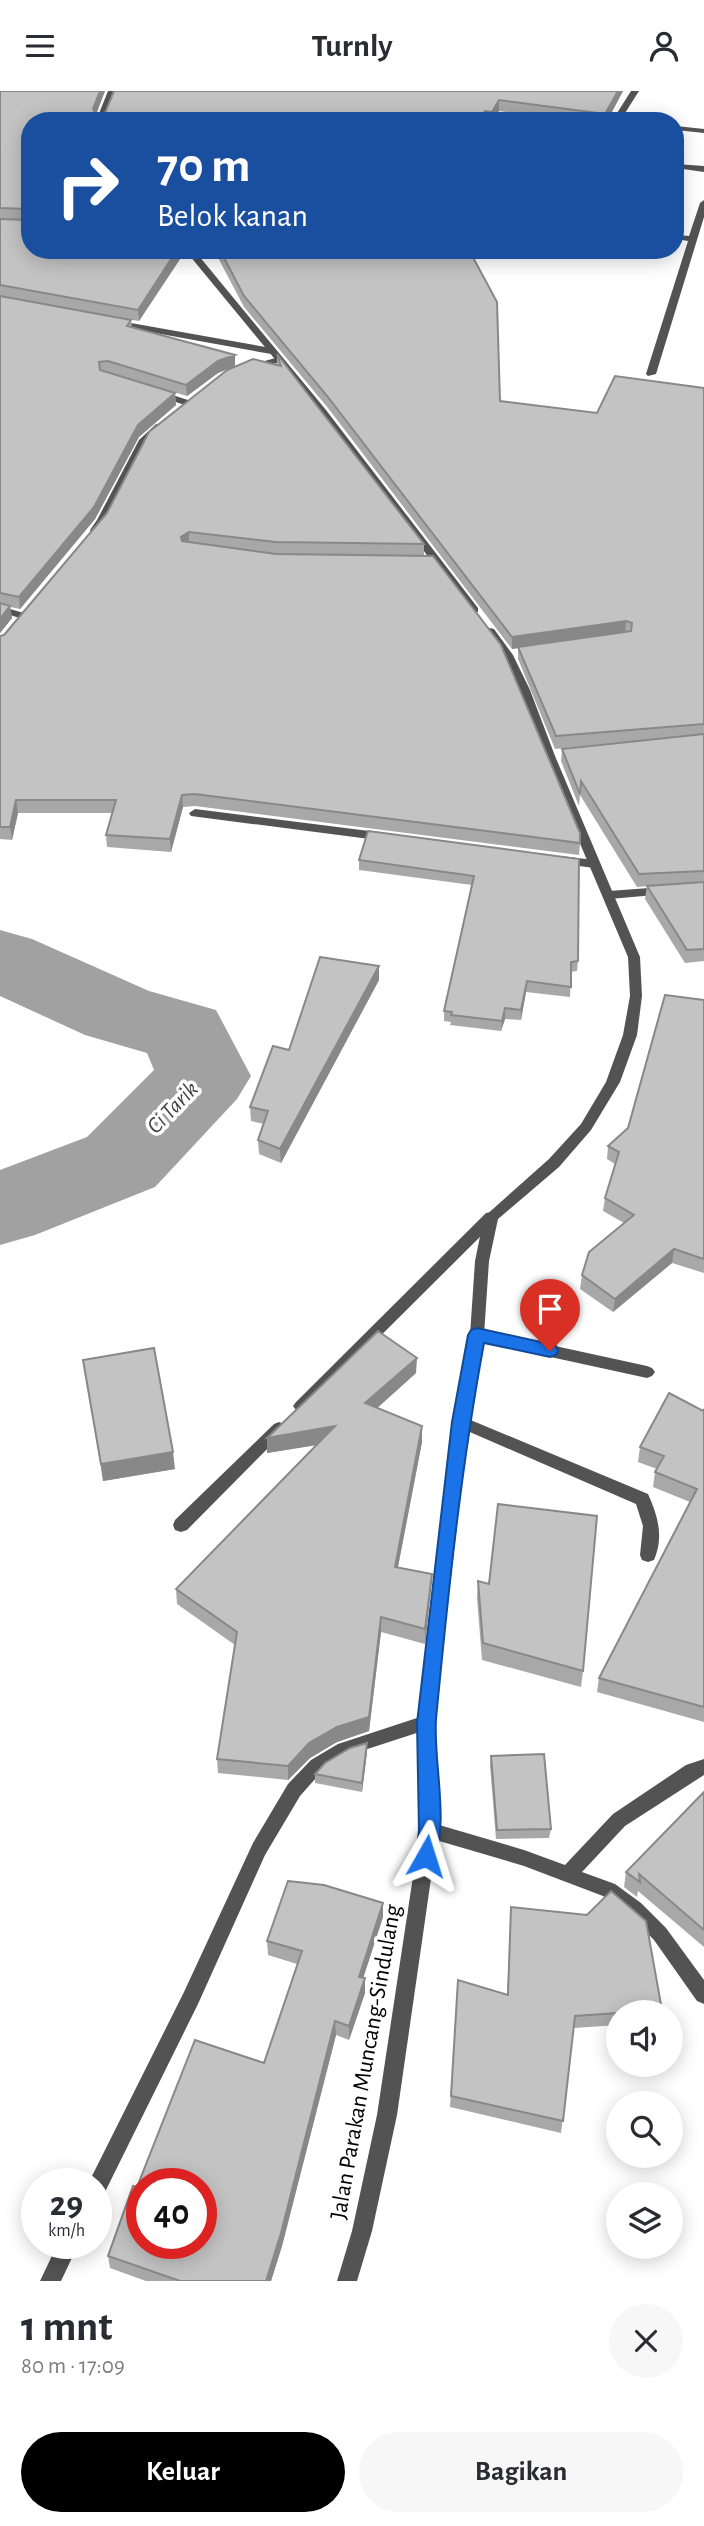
<!DOCTYPE html>
<html lang="id">
<head>
<meta charset="utf-8">
<style>
  :root { --surface:#fff; --page:#f7f7f7; --text:#2b2b33; --muted:#7c7c81; --accent:#000 }
  body { margin:0; font-family:"Alegreya Sans",sans-serif; background:var(--page); color:var(--text); height:100vh; display:flex; flex-direction:column; font-size:26px; white-space:nowrap }
  * { box-sizing:border-box; margin:0 }
  p { font-size:23px; color:var(--muted) }
  .icon { flex:none; width:38px; height:38px; fill:none; stroke:currentColor; stroke-width:2; stroke-linecap:round; stroke-linejoin:round }
  .map { position:relative; height:2190px; overflow:hidden }
  .panel { display:flex; flex-direction:column; background:var(--surface); flex:1 }
  .panel>* { flex:none }
  .hud { position:absolute; left:21px; top:21px; width:663px; height:147px; border-radius:28px; box-shadow:0 4px 18px #0003; background:#1a4fa0; color:#fff; overflow:hidden }
  .tools { position:absolute; left:606px; top:1909px; display:grid; gap:14px }
  .tools a { display:grid; place-items:center; width:77px; height:77px; border-radius:50%; background:var(--surface); box-shadow:0 4px 18px #0003; font-size:35px }
  .speed { position:absolute; left:21px; top:2077px; display:flex; gap:14px; font-size:35px; font-weight:700; text-align:center }
  .speed>* { display:grid; place-content:center; width:91px; height:91px; border-radius:50%; background:var(--surface); box-shadow:0 4px 18px #0003; line-height:1 }
  .speed small { font-size:18px; font-weight:400 }
  .speed .limit { border:10px solid #d22; background:#fff; color:#111 }
  .pin { position:absolute; display:grid; place-items:center; width:60px; height:60px; color:#fff; margin:-72px -30px; border-radius:50% 50% 50% 0; rotate:-45deg; box-shadow:0 0 7px #0007 }
  .pin .icon { rotate:45deg }
  .me { position:absolute; width:77px; margin:-38px; rotate:6deg; stroke-linejoin:round; filter:drop-shadow(0 0 5px #0008) }
  .turn { display:flex; align-items:center; gap:24px; height:147px; padding:0 21px; font-size:32px }
  .turn .icon { width:91px; height:91px; stroke-width:2.5 }
  .turn b { display:block; font-size:49px; line-height:60px }
  .round { display:grid; place-items:center; flex:none; width:74px; height:74px; border-radius:37px; background:var(--page) }
  .headline { display:flex; align-items:center; justify-content:space-between; height:119px; padding:0 21px }
  h1 { font-size:42px; font-weight:700; line-height:52px }
  .action { display:flex; gap:14px; margin-top:auto; padding:14px 21px }
  .action a { flex:1; height:80px; border-radius:42px; background:var(--accent); color:#fff; font-size:28px; font-weight:700; line-height:80px; text-align:center }
  .action a+a { background:var(--page); color:var(--text) }
  header { display:flex; justify-content:space-between; align-items:center; height:91px; padding:0 21px; background:var(--surface); font-size:32px; font-weight:700 }
  .map>svg:first-child { display:block }
</style>
</head>
<body>
<header><svg class="icon" aria-label="menu" viewBox="0 0 24 24"><path d="M4 6h16M4 12h16M4 18h16"/></svg>Turnly<svg class="icon" aria-label="person" viewBox="0 0 24 24"><circle cx="12" cy="8" r="4"/><path d="M4 21q1-7 8-7t8 7"/></svg></header>
<div class="map">
<svg width="704" height="2190" viewBox="0 0 704 2190">
  <rect width="100%" height="100%" fill="#fff"/>
  <g fill="none" stroke-linecap="round" stroke-linejoin="round">
    <path fill="#a1a1a1" fill-rule="evenodd" d="M0 839 32 848 149 900 216 919 251 985 237 1008 155 1096 35 1144 0 1154V1079L87 1046 154 979 147 962 85 944 0 905Z"/>
    <path fill="#535353" fill-rule="evenodd" d="M114 229 271 257 276 260 271 263 111 234 109 232Z"/>
    <path fill="#535353" fill-rule="evenodd" d="M631 0H639L620 30H612Z
      M676 35 704 38V42L676 39Z
      M676 73 704 75V81L676 77Z
      M704 109V126L656 283 648 285 646 283 688 150 676 148V144L689 145 700 112Z
      M279 266 282 267V271L248 279 243 276Z
      M160 300 191 310 193 312 188 315 157 305V301Z
      M156 333 164 335 148 350 107 430 99 441H91L90 439 97 429 139 349Z
      M0 515 27 523 28 525 23 528 0 521Z
      M195 718 385 742 391 746 385 750 191 725 189 722Z
      M561 765 594 769 600 773 594 777 557 772 555 769 557 766Z
      M663 796 669 800 667 803 609 808 603 804 609 800Z
      M491 1121 498 1126 496 1130 306 1319 301 1321 296 1319 293 1315 296 1311 486 1122Z
      M477 1238 647 1275 652 1277 655 1281 652 1285 647 1287 477 1250 472 1248 470 1244 472 1240Z
      M461 1325 648 1403C658 1425 664 1446 654 1469L648 1471 642 1469 640 1464 643 1435 636 1413 456 1335 453 1331 456 1327Z
      M279 1331 284 1333 287 1337 284 1341 187 1439 181 1441 175 1439 173 1434 175 1429 274 1333Z
      M426 1624 432 1627 434 1632 432 1637 349 1664 323 1679 300 1705 265 1764 198 1913 103 2105 96 2108V2093H88L184 1901 253 1752 288 1693 311 1669 338 1653Z
      M704 1668V1684L625 1735 582 1781 615 1793 641 1812 666 1837 704 1889V1913L697 1910 654 1849 629 1824 603 1805 524 1775 429 1747 423 1745 420 1739 423 1733 429 1731 524 1759 565 1774 613 1723 686 1674Z
      M58 2152H79L61 2190H40Z"/>
    <path fill="#535353" fill-rule="evenodd" d="M108 0H116L104 30H96Z
      M185 159H194L326 319 478 517V521H470L320 323Z
      M490 537 494 538 513 564 530 599 555 665 640 866 642 905 637 944 620 991 591 1039 559 1076 498 1128 489 1170 484 1244 469 1331 434 1632 438 1739 397 2024 372 2140 357 2190H337L352 2140 377 2024 420 1739 418 1632 453 1331 470 1244 475 1170 484 1126 549 1068 581 1033 606 991 623 944 630 905 628 866 543 665 518 599 502 564 485 540Z"/>
  </g>
  <path fill="#a8a8a8" d="M0 0H105L96 22H105L114 0H623L607 30H576L499 20 493 30H30V159H184V162L139 230 126 228 131 229 132 236 235 264V275L218 282 187 305 108 282 175 302 176 314 139 346 95 428 20 518 10 516 12 527 0 542Z
    M214 159H469L500 310 597 322 704 297V870L685 872 645 808 647 795 661 794 637 796 580 704 579 715 561 670 562 658 608 653 555 658 518 568V557L512 558 328 317 244 216Z
    M277 263 424 453V464L580 752 579 764 195 715 183 716 171 761 107 756 106 744 112 722H18L12 749 0 748V545L4 544 277 274Z
    M579 768 578 870 577 880 571 881 570 906 526 901 521 929 505 928 501 940 450 934 451 931 444 930V920L472 794 359 779V769Z
    M379 889 281 1072 259 1063 258 1049 264 1033 251 1030 250 1016 289 959Z
    M704 909V1182L672 1172 613 1221 580 1198 582 1184 624 1132 603 1120 605 1107 615 1073 607 1068 608 1055 628 1037Z
    M83 1269 175 1378 103 1390Z
    M416 1282 377 1317 422 1335V1351L398 1476 432 1483 425 1553 381 1541 369 1640 337 1651 310 1667 288 1689 218 1682 217 1668 235 1554 177 1513 176 1498 317 1354 267 1362Z
    M704 1318V1631L597 1601 599 1587 690 1411 653 1396 655 1381 657 1378 638 1371 640 1356 703 1320Z
    M478 1490 583 1580 581 1596 482 1569 477 1507Z
    M367 1661 362 1701 315 1692V1683Z
    M491 1665 551 1738 549 1747 496 1748 490 1674Z
    M704 1700V1856L638 1800 637 1806 624 1796 626 1781Z
    M383 1812V1826L363 1887 365 1902 349 1949 336 1944 282 2155 271 2190H146L110 2177 108 2165 137 2096 264 1972 297 1873 268 1864 267 1850Z
    M511 1816 662 1919 661 1922H618V1934L574 1937 561 2042 450 2016 458 1889 507 1904Z"/>
  <path fill="#888" d="M100 0H105L94 29 93 18Z
    M618 0H623L607 30H605V23Z
    M499 9V20L492 30V21Z
    M485 20 484 30H478Z
    M177 159H184V162L139 230 138 219Z
    M235 264V275L218 282 187 305 186 294 218 270Z
    M175 302 176 314 139 346 95 428 20 518 19 506 138 334Z
    M189 441V453L181 458V446Z
    M10 515 12 527 0 542V528Z
    M626 530 625 542 512 558V546Z
    M182 704 183 716 171 761 170 748Z
    M16 709 18 722 12 749 10 736Z
    M379 875V889L281 1072 280 1058Z
    M527 890 526 901 521 929V919Z
    M505 917V928L501 940 502 930Z
    M674 1158 672 1172 613 1221 615 1208Z
    M417 1267 416 1282 365 1328V1312Z
    M335 1335V1351L267 1362V1347Z
    M422 1335V1351L395 1491V1476Z
    M173 1361 175 1378 103 1390 101 1373Z
    M432 1483 431 1498 425 1553V1538Z
    M381 1526V1541L369 1640 337 1651 310 1667 288 1689V1675Z
    M367 1652V1661L362 1701V1692Z
    M383 1812V1826L359 1900V1886Z
    M365 1887V1902L349 1949V1935Z
    M335 1930 336 1944 282 2155 271 2190H266Z"/>
  <path fill="#c3c3c3" stroke="#888" stroke-width="2" fill-rule="evenodd" d="M0 0H100L93 18 95 22H105L114 0H618L605 23 499 9 492 21 485 20 478 30H391L367 27V30H30V118L0 117Z
    M30 126V159H177L138 219 0 194V128L29 129Z
    M220 159H469L497 211 500 310 597 322 615 285 704 297V633L556 645 518 556 631 540 632 532 626 530 512 546 328 306 244 205Z
    M0 205 131 229 127 235 235 264 218 270 186 294 108 270 99 271 100 279 175 302 138 334 94 416 19 506 0 502Z
    M277 263 424 453 276 451 189 441 181 446 182 450 276 463 433 465 501 554 580 742V752L195 703 182 704 170 748 106 744 116 709H16L10 736H0V545L4 544 107 422 149 341 227 279 253 268 281 275Z
    M0 512 10 515 0 528Z
    M704 643V780L639 783 581 690 580 703 562 658Z
    M368 740 579 768 578 870 571 871V896L527 890 521 919 505 917 502 930 451 924 452 921 444 920 474 785 359 769Z
    M704 791V858L687 859 647 795Z
    M320 866 379 875 280 1058 258 1049 268 1020 250 1016 273 955 289 959Z
    M665 904 704 909V1168L674 1158 615 1208 582 1184 589 1161 634 1124 605 1107 619 1061 608 1055 628 1037Z
    M378 1240 417 1267 365 1312 422 1335 395 1476 432 1483 425 1538 381 1526 369 1626 337 1636 309 1652 288 1675 217 1668 237 1541 176 1498 335 1335 267 1347Z
    M154 1257 173 1361 101 1373 83 1269Z
    M669 1302 703 1320 704 1318V1616L599 1587 697 1398 655 1381 664 1365 640 1356Z
    M498 1413 597 1425 583 1580 483 1552 478 1490 489 1493Z
    M367 1652 362 1692 315 1683 325 1672 350 1657Z
    M544 1663 551 1738 497 1739 491 1665Z
    M704 1701V1700V1839L639 1783 640 1791 626 1781Z
    M288 1790 324 1794 383 1812 359 1886 365 1887 349 1935 335 1930 281 2142 266 2190H180L108 2165 133 2095 137 2096 195 1949 264 1972 302 1860 267 1850ZM142 2093H201V2152H142Z
    M611 1800 646 1830 662 1919 575 1925 563 2030 451 2005 458 1889 508 1904 511 1816 587 1824Z"/>
  <path fill="#1a73e8" stroke="#114b97" stroke-width="2" d="M477 1237 550 1253 556 1255 558 1260 556 1264 550 1266 484 1252C461 1376 448 1503 436 1628 433 1671 450 1732 433 1771L426 1774 418 1771 416 1765 419 1739 417 1632 452 1331 468 1244 471 1239Z"/>
  <g text-anchor="middle" dominant-baseline="central" stroke-width="7" stroke-linejoin="round" paint-order="stroke">
    <g font-size="23" font-style="italic" fill="#424242" stroke="#fff">
      <text transform="translate(173 1017) rotate(-46)">Ci Tarik</text>
    </g>
    <g font-size="24" fill="#000" stroke="#fff">
      <text transform="translate(366 1971) rotate(-80)">Jalan Parakan Muncang-Sindulang</text>
    </g>
  </g>
</svg>
<div class="tools">
<a><svg class="icon" aria-label="sound" viewBox="0 0 24 24"><path d="M4 9h4l5-4v14l-5-4H4zM17 9q2 3 0 6"/></svg></a>
<a><svg class="icon" aria-label="search" viewBox="0 0 24 24"><circle cx="10" cy="10" r="6"/><path d="M15 15l6 6"/></svg></a>
<a><svg class="icon" aria-label="layers" viewBox="0 0 24 24"><path d="M12 4l9 5-9 5-9-5zM3 14l9 5 9-5"/></svg></a>
</div>
<div class="speed"><div>29<small>km/h</small></div><div class="limit">40</div></div>
<div class="pin" style="left:550px;top:1260px;background:#d93025"><svg class="icon" aria-label="arrive" viewBox="0 0 24 24"><path d="M6 21V4h12l-3 4 3 4H6"/></svg></div>
<svg class="me" style="left:426px;top:1765px" viewBox="-20 -20 40 40"><path d="M0-17L14 15 0 8-14 15z" fill="#1a73e8" stroke="#fff" stroke-width="4"/></svg>
<div class="hud">
<div class="turn"><svg class="icon" aria-label="right" viewBox="0 0 24 24"><path d="M7 20v-9h11M14 6l5 5-5 5"/></svg><div><b>70 m</b>Belok kanan</div></div>
</div>
</div>
<section class="panel">
<div class="headline"><div><h1>1 mnt</h1><p>80 m · 17:09</p></div><a class="round"><svg class="icon" aria-label="close" viewBox="0 0 24 24"><path d="M6 6l12 12M18 6L6 18"/></svg></a></div>
<div class="action"><a>Keluar</a><a>Bagikan</a></div>
</section>
</body>
</html>
